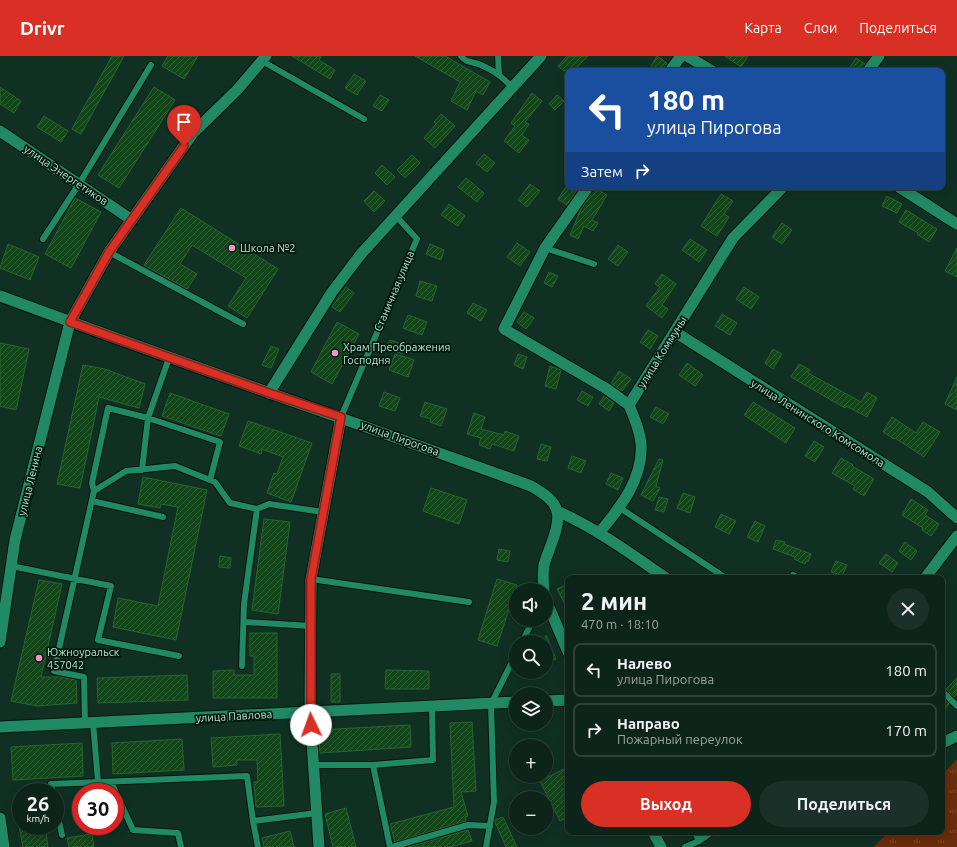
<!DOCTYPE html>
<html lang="ru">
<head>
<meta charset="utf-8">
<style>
  :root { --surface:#0d241b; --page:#1b3028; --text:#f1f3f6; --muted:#9aa4a3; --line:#2d413a; --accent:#d93025 }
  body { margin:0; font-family:Ubuntu,sans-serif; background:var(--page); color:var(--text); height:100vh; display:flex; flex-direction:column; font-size:15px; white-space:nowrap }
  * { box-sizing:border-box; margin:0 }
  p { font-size:13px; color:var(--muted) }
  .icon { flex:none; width:22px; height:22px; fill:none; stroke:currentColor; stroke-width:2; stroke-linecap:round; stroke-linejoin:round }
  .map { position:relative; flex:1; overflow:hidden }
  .side { position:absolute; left:565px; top:519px; width:380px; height:260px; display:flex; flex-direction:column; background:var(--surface); border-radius:8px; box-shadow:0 2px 10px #0003,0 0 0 1px var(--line) }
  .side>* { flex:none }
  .top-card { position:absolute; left:565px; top:12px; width:380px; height:122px; border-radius:8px; box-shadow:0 2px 10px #0003,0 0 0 1px var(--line); background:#1a4fa0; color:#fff; overflow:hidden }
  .controls { position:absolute; left:509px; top:527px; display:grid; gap:8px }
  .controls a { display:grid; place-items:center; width:44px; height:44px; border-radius:50%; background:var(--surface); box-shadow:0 2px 10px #0003,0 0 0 1px var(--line); font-size:20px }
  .speed { position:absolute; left:12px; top:727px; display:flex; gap:8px; font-size:20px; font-weight:700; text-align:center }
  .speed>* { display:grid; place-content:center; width:52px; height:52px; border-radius:50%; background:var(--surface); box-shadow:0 2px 10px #0003,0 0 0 1px var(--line); line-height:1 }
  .speed small { font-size:10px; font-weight:400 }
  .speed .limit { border:6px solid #d22; background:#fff; color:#111 }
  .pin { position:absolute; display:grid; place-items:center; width:34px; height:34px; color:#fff; margin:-41px -17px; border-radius:50% 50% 50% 0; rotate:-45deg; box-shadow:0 0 4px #0007 }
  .pin .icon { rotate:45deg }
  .me { position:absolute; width:44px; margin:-22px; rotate:357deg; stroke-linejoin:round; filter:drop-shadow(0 0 3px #0008) }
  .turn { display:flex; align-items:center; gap:14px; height:84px; padding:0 16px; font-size:18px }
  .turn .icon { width:52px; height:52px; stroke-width:2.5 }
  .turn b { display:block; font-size:28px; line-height:34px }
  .then { display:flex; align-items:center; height:38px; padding:0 16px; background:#0003; gap:8px; font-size:15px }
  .round { display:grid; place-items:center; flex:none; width:42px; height:42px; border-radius:21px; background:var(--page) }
  .overview { display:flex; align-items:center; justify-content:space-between; height:68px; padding:0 16px }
  h1 { font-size:24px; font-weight:700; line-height:30px }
  .cta { display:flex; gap:8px; margin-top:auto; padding:8px 16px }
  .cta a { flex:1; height:46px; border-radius:24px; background:var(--accent); color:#fff; font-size:16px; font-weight:700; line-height:46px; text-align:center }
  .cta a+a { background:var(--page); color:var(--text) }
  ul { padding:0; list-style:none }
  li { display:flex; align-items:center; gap:12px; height:54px; margin:0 8px 6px; padding:0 8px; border:2px solid var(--line); border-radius:8px }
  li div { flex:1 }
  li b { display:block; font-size:15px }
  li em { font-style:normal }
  header { display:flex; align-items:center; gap:24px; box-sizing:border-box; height:56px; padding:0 20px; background:var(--accent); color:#fff }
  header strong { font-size:19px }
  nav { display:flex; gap:22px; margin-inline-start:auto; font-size:14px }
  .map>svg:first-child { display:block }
</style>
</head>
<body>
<header>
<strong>Drivr</strong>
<nav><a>Карта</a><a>Слои</a><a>Поделиться</a></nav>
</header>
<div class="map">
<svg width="957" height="791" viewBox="0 0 957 791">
  <defs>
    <pattern id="park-tufts" width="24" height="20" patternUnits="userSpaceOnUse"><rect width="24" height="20" fill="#6a2c0a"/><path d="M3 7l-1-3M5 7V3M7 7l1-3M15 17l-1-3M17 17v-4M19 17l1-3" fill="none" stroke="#7d4a2d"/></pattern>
    <pattern id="building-hatch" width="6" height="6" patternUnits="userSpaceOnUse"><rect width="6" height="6" fill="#124518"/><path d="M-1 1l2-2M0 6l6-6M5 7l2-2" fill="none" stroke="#326039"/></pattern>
  </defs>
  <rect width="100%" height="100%" fill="#113024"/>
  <path fill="url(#park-tufts)" d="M957 703V791H874L888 776H942V719Z"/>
  <path fill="url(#building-hatch)" stroke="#28652d" d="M112 0H124L81 78 72 73Z
    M168 0H198L184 23 162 10Z
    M292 0H321L319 4 335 14 330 23Z
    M415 0H445L490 26 483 39 476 35 467 54 451 45 460 26Z
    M567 0H588L573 15H564L558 10Z
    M657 0 667 7 663 15H659L651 10Z
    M725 0H748L741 11Z
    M856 2 865 8 860 15H848Z
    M354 18 366 25 357 39 345 32Z
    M0 31 21 45 14 57 0 48Z
    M154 31 175 44 119 132 98 119Z
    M532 37 542 45 525 66 529 68 522 79 529 84 519 97 504 85 515 70 511 67Z
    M380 39 389 44 382 55 373 50Z
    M557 39 564 45 555 54 549 48Z
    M441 58 455 70 435 92 424 82 436 68 434 66Z
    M44 60 68 75 61 86 37 71Z
    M484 98 495 107 487 116 476 107Z
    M412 99 420 107 405 122 397 114Z
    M382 109 395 121 387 129 375 117Z
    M466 122 484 137 477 146 458 131Z
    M530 128 540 135 527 151 518 144Z
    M566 131H579L567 149 558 143Z
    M595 132 607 139 592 164 598 167 593 175 584 170 578 183 570 179 581 153Z
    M374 135 385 145 374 156 364 145Z
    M721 138 733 145 724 158 729 161 717 180 701 170Z
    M887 140 902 148 897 157 882 150Z
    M75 142 101 156 71 212 45 198Z
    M449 148 465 160 458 170 441 159Z
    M181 152 278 213 247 262 228 250 246 222 192 189 180 208 197 218 187 233 144 209Z
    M906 154 937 173 929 186 917 178 918 177 899 166Z
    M782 167 792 174 782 188 772 181Z
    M690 183 707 194 699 206 682 194Z
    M517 187 530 196 520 210 507 201Z
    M8 188 39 201 30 224 0 212Z
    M430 188 444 194 441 204 426 198Z
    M618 189 628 196 618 210 608 203Z
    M957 192V221L945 215Z
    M549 216 558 220 552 231 544 227Z
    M662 218 676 228 662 249 668 253 662 262 646 250 660 231 655 228Z
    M420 225 437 230 432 245 416 240Z
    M346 231 354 237 340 256 332 251Z
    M744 231 759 241 751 253 736 243Z
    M473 247 487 254 481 265 467 257Z
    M524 256 534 262 526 273 517 266Z
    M722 258 737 267 730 279 715 270Z
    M408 259 427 266 422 279 403 272Z
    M337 266 359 278 332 328 311 316Z
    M648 274 658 280 650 293 640 286Z
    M390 284 405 289 402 298 386 292Z
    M0 287 29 293 16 354 0 350Z
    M271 290 279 293 271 312 262 309Z
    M773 293 782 298 773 313 765 307Z
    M395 298 414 304 408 321 389 314Z
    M518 298 527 301 523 313 514 309Z
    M687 307 703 319 695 330 679 319Z
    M799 308 810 314 808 317 861 346 867 336 877 342 867 361 846 350 845 352 791 321Z
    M83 309 105 313 145 328 139 352 99 341 80 432 57 428Z
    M550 310 561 314 556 333 545 330Z
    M619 315 631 323 622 335 611 328Z
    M957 321V354L945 348Z
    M582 335 593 341 588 350 577 344Z
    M384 336 400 342 395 355 379 350Z
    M170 337 229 358 221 380 162 360Z
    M604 340 614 347 609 355 599 348Z
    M425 346 447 353 441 370 430 366 431 363 420 360Z
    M753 346 795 372 786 387 744 359Z
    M656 351 669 358 663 368 650 361Z
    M474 357 485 361 481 373 504 379 505 375 519 380 514 395 492 388 490 393 479 389 481 382 467 378Z
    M892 361 916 377 923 366 940 376 924 401 895 382 894 383 883 376Z
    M248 365 312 387 291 446 267 437 274 417 277 418 283 401 262 393 261 398 239 390Z
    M814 385 824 391 815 406 805 400Z
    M541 388 551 391 547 405 537 403Z
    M572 400 586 405 581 417 568 412Z
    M841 402 853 409 852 410 874 423 864 440 853 433 855 430 832 417Z
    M659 403 663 404 656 430 660 432 653 445 641 439Z
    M611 417 623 422 618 434 606 428Z
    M143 421 207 434 176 584 113 571 118 542 158 550 178 451 161 448 160 452 138 448Z
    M431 432 467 444 459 468 423 455Z
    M683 437 695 441 690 457 677 452Z
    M659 441 668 443 664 456 655 454Z
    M911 443 928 454 925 459 939 468 931 480 922 474 923 472 902 459Z
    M721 458 736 465 729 478 715 471Z
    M264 463 290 466 278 558 252 554Z
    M755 465 765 470 758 486 747 481Z
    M776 484 785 486 784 488 811 498 808 506 806 505 805 508 794 503 795 501 773 493Z
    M905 486 917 495 911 504 899 495Z
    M499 493 510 495 508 506 497 504Z
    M886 498 898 507 892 516 879 507Z
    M220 500 231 502 230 512 219 511Z
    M836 505 847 509 842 520 831 516Z
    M497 523 517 529 497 590 478 584Z
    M39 524 62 528 41 621H60L76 624 77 647 37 650 11 645Z
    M568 528V554L557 533Z
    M250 577H277V642H213V615L234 614V619H254V600H250Z
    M546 579 556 603 546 607Z
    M386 614 429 615V633H385Z
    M331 618H340V646H331Z
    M187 619 188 644 98 647 97 622Z
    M957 622V637L954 641 946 633Z
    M942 641 949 648 942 657Z
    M472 666 476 735 461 736 468 760 465 761 466 765 395 786 390 768 454 751 450 667Z
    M410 669 411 691 320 697 318 674Z
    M280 678 284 750 256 751 254 726H258L257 704H237V709L213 711 211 682Z
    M182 683 184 714 113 718 112 687Z
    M82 687 83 720 13 724 11 691Z
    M564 713 568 720V761L560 765 540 725Z
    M346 752 356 791H333L325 758Z
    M503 761 517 791H506L495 766V764Z
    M19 770H45L48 791H23Z
    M468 774 472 785 450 791H408Z
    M290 775 294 791H264L262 782Z
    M92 778 94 791H69L67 782Z"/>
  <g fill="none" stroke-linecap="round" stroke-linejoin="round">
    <g stroke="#00180d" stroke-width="8">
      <path id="service" d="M461 0C467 8 473 5 481 9 496 16 501 20 513 32
        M498 0 499 18
        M262 5 364 63
        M43 183 79 128 151 9
        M545 192 594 208
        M109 196 243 268
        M341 361 417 183 395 159
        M142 414 148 362 169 302
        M94 435 92 427 108 352 148 362 220 386 210 424
        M92 445 163 461
        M620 452 726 522
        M257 453 269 448 323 456
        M11 510 111 530 98 584 179 600
        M793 519 799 522
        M311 523 469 546
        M244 566 311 570
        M522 586 533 564
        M942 635 957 650
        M93 666 98 726
        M85 667 84 621 54 615 94 435 126 415 175 410 215 426 230 447 257 453 244 548 242 610
        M314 709H373L390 791
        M373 709 433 704 432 650
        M111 726 133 774 178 777 181 791
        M53 736 51 728 247 720 253 765 317 757
        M55 746 62 779
        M253 765 258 791
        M699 785 712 776
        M392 791 468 769 490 770
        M486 791 494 746 491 648 516 598
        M685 791 699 785 695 776"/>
    </g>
    <g stroke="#00180d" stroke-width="13">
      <path id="minor" d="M687 0 712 15
        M670 15 681 0
        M868 15 879 0
        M0 75 132 164
        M588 131 545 192 504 273 607 333 629 349
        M899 131 957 168
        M675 276 928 436 957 462
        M269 337 332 236 361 198 541 0
        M557 455C596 472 631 498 666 522
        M599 477C620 452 644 422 641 387 640 374 634 361 629 349L733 182 783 131
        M925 522 957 480
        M0 586 15 484 70 266 109 196 193 77 237 34 266 0
        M942 687 957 680
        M0 762 4 791
        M319 791 310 656 311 523 341 361"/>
    </g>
    <g stroke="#00180d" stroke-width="13">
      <path id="tertiary" d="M0 240C176 305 354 366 531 430 541 436 554 443 557 455 561 470 548 494 544 509 543 517 543 526 544 534
        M546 544 568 596
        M546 645 568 644
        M0 671 516 646
        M653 776 661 791"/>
    </g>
    <use href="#service" stroke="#218966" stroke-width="6"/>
    <use href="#minor" stroke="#218966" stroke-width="11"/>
    <use href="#tertiary" stroke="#218966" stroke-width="11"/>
  </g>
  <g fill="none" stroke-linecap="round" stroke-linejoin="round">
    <g stroke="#8d1f18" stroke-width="10">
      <path id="route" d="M184 90 109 196 70 266 269 337 341 361 311 523V669"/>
    </g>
    <use href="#route" stroke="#d93025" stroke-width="7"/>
  </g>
  <g fill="#f890cc" stroke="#00180d" stroke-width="1.5">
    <circle cx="232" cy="192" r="4"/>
    <circle cx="335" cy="297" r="4"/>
    <circle cx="39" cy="602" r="4"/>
  </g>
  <g text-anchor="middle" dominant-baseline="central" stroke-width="3.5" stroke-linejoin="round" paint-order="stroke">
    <g font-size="11" fill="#b7e3cf" stroke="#00180d">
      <text transform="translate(66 119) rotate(34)">улица Энергетиков</text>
      <text transform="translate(394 235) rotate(-67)">Станичная улица</text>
      <text transform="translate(662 296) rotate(-58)">улица Коммуны</text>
      <text transform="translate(818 367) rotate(32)">улица Ленинского Комсомола</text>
      <text transform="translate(400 382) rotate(20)">улица Пирогова</text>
      <text transform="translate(30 425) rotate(-76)">улица Ленина</text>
      <text transform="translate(234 660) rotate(-3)">улица Павлова</text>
    </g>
    <g font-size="11" fill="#b7e3cf" stroke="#00180d" text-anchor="start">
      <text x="240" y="192">Школа №2</text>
      <text x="343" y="291">Храм Преображения<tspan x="343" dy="13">Господня</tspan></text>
      <text x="47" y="596">Южноуральск<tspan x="47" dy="13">457042</tspan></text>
    </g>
  </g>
</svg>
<div class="controls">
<a><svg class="icon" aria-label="sound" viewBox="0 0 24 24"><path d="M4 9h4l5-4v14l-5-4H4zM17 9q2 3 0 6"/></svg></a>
<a><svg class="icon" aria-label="search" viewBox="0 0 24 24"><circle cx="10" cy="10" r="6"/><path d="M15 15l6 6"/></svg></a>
<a><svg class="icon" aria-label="layers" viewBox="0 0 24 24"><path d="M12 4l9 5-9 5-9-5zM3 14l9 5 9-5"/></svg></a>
<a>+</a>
<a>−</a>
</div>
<div class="speed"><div>26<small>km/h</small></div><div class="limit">30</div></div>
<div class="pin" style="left:184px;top:90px;background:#d93025"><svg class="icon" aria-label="arrive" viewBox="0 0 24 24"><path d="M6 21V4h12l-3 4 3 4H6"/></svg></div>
<svg class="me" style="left:311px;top:669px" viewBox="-20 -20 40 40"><circle r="19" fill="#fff"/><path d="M0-13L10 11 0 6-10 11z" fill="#d93025"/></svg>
<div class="top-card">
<div class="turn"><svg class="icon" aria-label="left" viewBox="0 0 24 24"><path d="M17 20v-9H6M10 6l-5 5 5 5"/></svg><div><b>180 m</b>улица Пирогова</div></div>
<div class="then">Затем<svg class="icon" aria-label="right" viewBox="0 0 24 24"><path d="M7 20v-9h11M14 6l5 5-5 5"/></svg></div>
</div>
<section class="side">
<div class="overview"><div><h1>2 мин</h1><p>470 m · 18:10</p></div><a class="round"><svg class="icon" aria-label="close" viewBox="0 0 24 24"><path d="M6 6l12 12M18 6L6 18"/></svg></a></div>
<ul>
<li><svg class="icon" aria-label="left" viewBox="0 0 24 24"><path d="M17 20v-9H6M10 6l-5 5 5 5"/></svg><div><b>Налево</b><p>улица Пирогова</p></div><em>180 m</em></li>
<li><svg class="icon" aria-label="right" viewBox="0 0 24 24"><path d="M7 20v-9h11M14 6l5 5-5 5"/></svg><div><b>Направо</b><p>Пожарный переулок</p></div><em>170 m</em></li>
</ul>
<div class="cta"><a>Выход</a><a>Поделиться</a></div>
</section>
</div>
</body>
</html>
